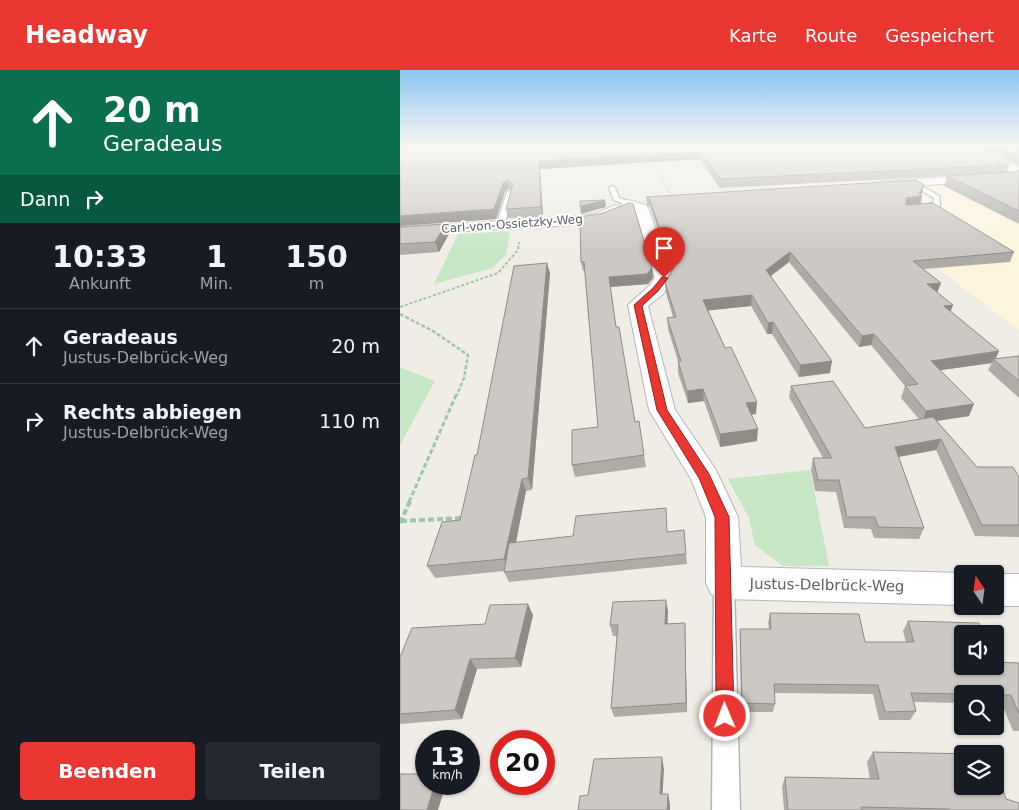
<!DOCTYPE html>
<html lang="de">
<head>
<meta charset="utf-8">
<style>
  :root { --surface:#171b24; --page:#242831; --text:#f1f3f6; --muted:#9ea1a6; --line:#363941; --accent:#ea3732 }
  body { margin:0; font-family:"DejaVu Sans",sans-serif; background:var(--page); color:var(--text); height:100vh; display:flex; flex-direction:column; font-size:19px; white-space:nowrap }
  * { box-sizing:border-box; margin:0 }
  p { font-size:16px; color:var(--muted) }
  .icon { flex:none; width:28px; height:28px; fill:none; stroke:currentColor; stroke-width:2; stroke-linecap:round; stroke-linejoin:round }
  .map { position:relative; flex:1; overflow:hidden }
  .side { display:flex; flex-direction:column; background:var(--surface); width:400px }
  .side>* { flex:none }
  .guide { background:#0b6e4f; color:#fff; overflow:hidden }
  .needle { width:32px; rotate:347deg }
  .controls { position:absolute; left:554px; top:495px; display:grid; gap:10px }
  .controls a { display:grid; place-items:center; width:50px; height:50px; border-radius:5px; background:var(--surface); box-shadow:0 1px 4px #0004; font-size:25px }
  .speed { position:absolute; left:15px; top:660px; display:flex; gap:10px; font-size:25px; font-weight:700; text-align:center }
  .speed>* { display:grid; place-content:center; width:65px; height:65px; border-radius:50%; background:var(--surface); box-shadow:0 1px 4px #0004; line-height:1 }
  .speed small { font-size:12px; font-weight:400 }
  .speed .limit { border:8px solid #d22; background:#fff; color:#111 }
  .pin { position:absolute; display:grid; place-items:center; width:42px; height:42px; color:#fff; margin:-51px -21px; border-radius:50% 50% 50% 0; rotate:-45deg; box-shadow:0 0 5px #0007 }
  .pin .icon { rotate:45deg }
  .me { position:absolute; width:55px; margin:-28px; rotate:359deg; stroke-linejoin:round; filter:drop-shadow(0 0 4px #0008) }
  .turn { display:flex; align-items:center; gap:18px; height:105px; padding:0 20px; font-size:22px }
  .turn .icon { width:65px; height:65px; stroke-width:2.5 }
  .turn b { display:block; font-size:35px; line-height:42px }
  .then { display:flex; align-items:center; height:48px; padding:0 20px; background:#0003; gap:10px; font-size:19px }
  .eta { display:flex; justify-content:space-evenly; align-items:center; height:85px; text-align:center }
  .eta b { font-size:30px; font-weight:700; line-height:35px }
  .button { display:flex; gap:10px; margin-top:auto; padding:10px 20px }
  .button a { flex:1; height:58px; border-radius:5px; background:var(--accent); color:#fff; font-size:20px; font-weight:700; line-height:58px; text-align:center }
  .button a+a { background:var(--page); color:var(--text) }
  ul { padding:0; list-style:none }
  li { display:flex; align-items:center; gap:15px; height:75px; padding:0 20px; border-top:1px solid var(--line) }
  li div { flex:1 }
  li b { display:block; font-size:19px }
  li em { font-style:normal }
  header { display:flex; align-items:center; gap:30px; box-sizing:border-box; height:70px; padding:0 25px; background:var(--accent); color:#fff }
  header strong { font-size:24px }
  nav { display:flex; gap:28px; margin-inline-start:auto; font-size:18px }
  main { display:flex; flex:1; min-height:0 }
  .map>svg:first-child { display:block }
</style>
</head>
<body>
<header>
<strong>Headway</strong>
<nav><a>Karte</a><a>Route</a><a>Gespeichert</a></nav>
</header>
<main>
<section class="side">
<div class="guide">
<div class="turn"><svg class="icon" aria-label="ahead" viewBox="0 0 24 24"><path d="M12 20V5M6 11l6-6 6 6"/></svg><div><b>20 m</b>Geradeaus</div></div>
<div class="then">Dann<svg class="icon" aria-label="right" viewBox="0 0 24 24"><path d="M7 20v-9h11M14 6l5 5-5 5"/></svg></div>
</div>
<div class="eta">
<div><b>10:33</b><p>Ankunft</p></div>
<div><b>1</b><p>Min.</p></div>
<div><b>150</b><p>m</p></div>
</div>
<ul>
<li><svg class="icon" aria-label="ahead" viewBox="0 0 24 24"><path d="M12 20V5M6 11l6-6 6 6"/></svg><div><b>Geradeaus</b><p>Justus-Delbrück-Weg</p></div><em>20 m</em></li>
<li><svg class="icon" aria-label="right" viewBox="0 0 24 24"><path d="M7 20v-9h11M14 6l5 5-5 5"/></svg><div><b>Rechts abbiegen</b><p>Justus-Delbrück-Weg</p></div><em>110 m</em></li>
</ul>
<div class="button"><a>Beenden</a><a>Teilen</a></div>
</section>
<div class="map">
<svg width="619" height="740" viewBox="0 0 619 740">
  <rect width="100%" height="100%" fill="#f0ede6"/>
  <path fill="#fef5dd" d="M330 76H619V260L468 146 424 116 381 118Z"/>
  <path fill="#c5e7c3" d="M110 161 106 185 92 198 34 214 58 164Z
    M0 297 35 311 0 375Z
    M410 400 429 496H383L355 475 349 448 328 409Z"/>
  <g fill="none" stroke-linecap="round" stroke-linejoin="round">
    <g stroke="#b3b7bb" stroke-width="3">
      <path id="service" d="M511 112H515L539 126 540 136 528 140 514 141V137L533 133 534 128 511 114Z
        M212 116 215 118 219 128 231 132V136L214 130 209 118Z
        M110 120 113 122 104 156 97 158 96 156 107 122Z
        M324 504 331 507 334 513 340 740H312L314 513 317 507Z"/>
    </g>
    <g stroke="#b3b7bb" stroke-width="2">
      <path id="minor" d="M2 76H13L4 86 0 87V78Z
        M554 76H568L614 95 619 98V106Z
        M584 105 590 108 588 110 482 119 476 115 482 111Z
        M228 130 246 135 248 138 273 208 263 224 248 236 275 340 316 400 338 447 341 497 562 503 565 504H562V535L324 529 311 524 306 513V447L291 409 249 340 228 235 249 216 255 208 235 140 223 137 221 134Z
        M216 135 223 139 204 150 172 155 0 165V157L172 147 196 143Z
        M595 504H619V536H595Z"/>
    </g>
    <path stroke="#9cc8a7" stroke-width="1" stroke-dasharray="2 1" stroke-linecap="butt" d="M260 90 266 97 259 102 271 126"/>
    <path stroke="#9cc8a7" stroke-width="2" stroke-dasharray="3 2" stroke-linecap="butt" d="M0 237 98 203 118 180 119 172"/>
    <path stroke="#9cc8a7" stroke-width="2.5" stroke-dasharray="4 2" stroke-linecap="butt" d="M0 244 33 261 68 285 64 308 57 325"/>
    <path stroke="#9cc8a7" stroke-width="3" stroke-dasharray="5 2.5" stroke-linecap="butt" d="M9 432 57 323"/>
    <path stroke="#9cc8a7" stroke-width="4" stroke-dasharray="6 3" stroke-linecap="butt" d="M1 451 63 448
      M0 453 10 431"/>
    <use href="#service" fill="#fff" fill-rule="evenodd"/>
    <use href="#minor" fill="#fff" fill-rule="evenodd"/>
  </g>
  <path fill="#afaca8" d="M573 76H619V96L615 93Z
    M294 77 609 95 606 103 320 118 300 89 140 99 143 147 108 148 106 139 111 120 109 118 105 121 96 149 0 79Z
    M619 100V154L544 116 547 106 614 102Z
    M524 115 521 125 522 126 521 134 614 182 610 192 524 199 537 222 551 242 599 281 595 289 619 286V328L588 300 592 293 541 300 569 346 537 351 577 397 619 407V467L575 466 536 380 499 387 524 458 519 469 474 468 471 459 444 458 436 422 415 421 411 400 413 388H423L389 327 391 316 465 358 519 349 501 328 505 316 471 275 459 277 389 192 371 206 430 303 399 307 372 264H367L351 236 308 240 356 344 351 345 357 371 320 377 304 331 288 333 278 303V291L268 259 267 248 273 247 266 223 265 213 272 201 250 137 247 135 246 127Z
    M0 157 49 164 39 182 0 185Z
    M181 192 252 198 253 208 248 214 210 217 216 257 235 352 244 385 246 397 175 407 172 395 198 357 185 201H183Z
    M150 203 132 420 126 421 116 473 267 462 286 484 287 494 109 512 104 502V501L35 508 27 496 60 450 77 385Z
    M268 541 267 554 285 563 287 642 214 647 211 638 217 566H213L210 555Z
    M370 543 465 572H506L503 561 508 551 562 596 619 593V661H613L602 634H595V624H562V633L514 632 516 641 510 650H479L473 624 374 623 375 634 373 642H341L340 569V559H369L368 553Z
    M133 545 121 597 77 599 62 649 0 654V587L85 554Z
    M473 682 606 729 619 740H384L382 717 385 707 470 709 467 692Z"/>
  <path fill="#8f8c88" d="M0 76H15L0 78Z
    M300 82V89L140 99 143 147 141 137 139 91Z
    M107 110 109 118 105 121 96 149 0 156V146L103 113Z
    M524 115 522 123 520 127 522 126 520 135 504 137 506 128 519 124Z
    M205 130 206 137 181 144 180 136Z
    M46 154 49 164 39 182 35 172Z
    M390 182 389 192 365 210 366 200Z
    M147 193 150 203 132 420 128 408Z
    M252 198 253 208 248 214 210 217 209 207Z
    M541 213 537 223 527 214Z
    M352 225 351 236 304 241 303 230Z
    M553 235 549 246 544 236Z
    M373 252 372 264H367L368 253Z
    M474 264 471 275 459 277 462 266Z
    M599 281 595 290 593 289 592 293 527 302 531 291Z
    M432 291 430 303 399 307 400 295Z
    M303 319 304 331 288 333 287 321Z
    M357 332 356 344 345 345 346 333Z
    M574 334 569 346 522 353 526 341Z
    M358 359 357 371 320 377V364Z
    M541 369 536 380 492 388 495 377Z
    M122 409 126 421 110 501 104 489Z
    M266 530 268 541 267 564 265 554Z
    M128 534 133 545 121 597 115 588Z
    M285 553V563L287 642 286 633Z
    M70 589 77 599 62 649 55 640Z
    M262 687 264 699 262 735 260 724Z
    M35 714H46L38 740H27Z
    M268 724 270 734V740H267Z"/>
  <path fill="#ccc8c3" stroke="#8f8c88" d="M41 76H294V77L300 76H568L609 95 321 109 300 82 139 91 141 137 106 139 113 114 107 110 103 113 94 139 0 146V79Z
    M594 76H619V86H618Z
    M619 100V141L547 106 614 102Z
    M516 110 524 115 519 124 522 126 506 128V135L533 133 614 182 513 191 541 213 527 214 553 235 544 236 599 281 531 291 574 334 526 341 505 316 518 314 474 264 462 266 390 182 366 200 432 291 400 295 373 252 368 253 352 225 303 230 325 278 331 277 357 332 346 333 358 359 320 364 303 319 287 321 278 291H281L267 248 276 247 265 213 274 197 249 129 246 127Z
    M205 130 180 136V131Z
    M229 133 233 134 252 198 247 204 209 207 216 257H219L235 352 239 351 244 385 172 395V360L198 357 184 192H181L180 147 203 143Z
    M46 154 35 172 0 174V157Z
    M147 193 128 408 122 409 104 489 27 496 42 452 60 450 75 385H77L114 196Z
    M619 286V311L593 289Z
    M433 311 465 358 533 347 577 397H613L619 407V455H582L541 369 495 377 524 458 478 457 475 447H447L439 410H418L413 388H432L391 316Z
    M266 438 267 462 284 460 286 484 104 502 109 473 173 466 176 446Z
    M266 530 265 554 285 553 286 633 211 638 218 555H210L213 532Z
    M128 534 115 588 70 589 55 640 0 644V587L12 558 85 554 90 535Z
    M370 543 459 544 465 572H514L508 551 579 553 583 564H562V596H595V592L619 593V644L611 625H595V624H562L511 623 516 641 485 642 478 615 374 614 375 634 342 633 340 559H371Z
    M473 682 576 684H562V716H595V695L606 729 619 733V740H551L549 739 461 737 462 740H388L385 707 479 709Z
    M262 687 260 724H268L267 740H178L180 726 188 725 194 689Z
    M0 704H26V714H35L27 740H0Z"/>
  <linearGradient id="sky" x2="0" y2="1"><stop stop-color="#8ec4f1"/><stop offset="0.42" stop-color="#f8f7f4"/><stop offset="1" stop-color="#f8f7f4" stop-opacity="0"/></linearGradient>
  <rect width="619" height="180" fill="url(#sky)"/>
  <path fill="#ea3732" stroke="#982420" d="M262 207 268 208 258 221 242 236 267 340 309 404 329 447 334 646 332 653 325 656 319 653 316 646 315 447 299 408 257 340 234 235 253 218Z"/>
  <g text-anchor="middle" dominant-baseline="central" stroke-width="4" stroke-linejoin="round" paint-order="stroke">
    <g font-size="12" fill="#5e6267" stroke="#fff">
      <text transform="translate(112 154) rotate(-4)">Carl-von-Ossietzky-Weg</text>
    </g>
    <g font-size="15" fill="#5e6267" stroke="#fff">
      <text transform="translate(427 515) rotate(1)">Justus-Delbrück-Weg</text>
    </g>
  </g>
</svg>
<div class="controls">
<a><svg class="needle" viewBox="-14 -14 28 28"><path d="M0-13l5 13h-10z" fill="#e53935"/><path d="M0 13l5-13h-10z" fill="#9ea1a6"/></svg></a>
<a><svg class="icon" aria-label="sound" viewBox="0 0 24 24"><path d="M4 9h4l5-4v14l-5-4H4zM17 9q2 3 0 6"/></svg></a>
<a><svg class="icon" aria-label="search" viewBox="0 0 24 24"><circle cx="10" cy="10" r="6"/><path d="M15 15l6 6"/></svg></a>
<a><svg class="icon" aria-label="layers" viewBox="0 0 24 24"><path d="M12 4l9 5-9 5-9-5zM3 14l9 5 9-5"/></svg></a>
</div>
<div class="speed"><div>13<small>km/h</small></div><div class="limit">20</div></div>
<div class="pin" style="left:264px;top:208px;background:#d93025"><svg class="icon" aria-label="arrive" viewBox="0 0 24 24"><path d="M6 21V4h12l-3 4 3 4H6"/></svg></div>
<svg class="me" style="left:325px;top:646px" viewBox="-20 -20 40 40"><circle r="17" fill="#ea3732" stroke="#fff" stroke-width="3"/><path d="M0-11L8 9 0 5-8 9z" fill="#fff"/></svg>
</div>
</main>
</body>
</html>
